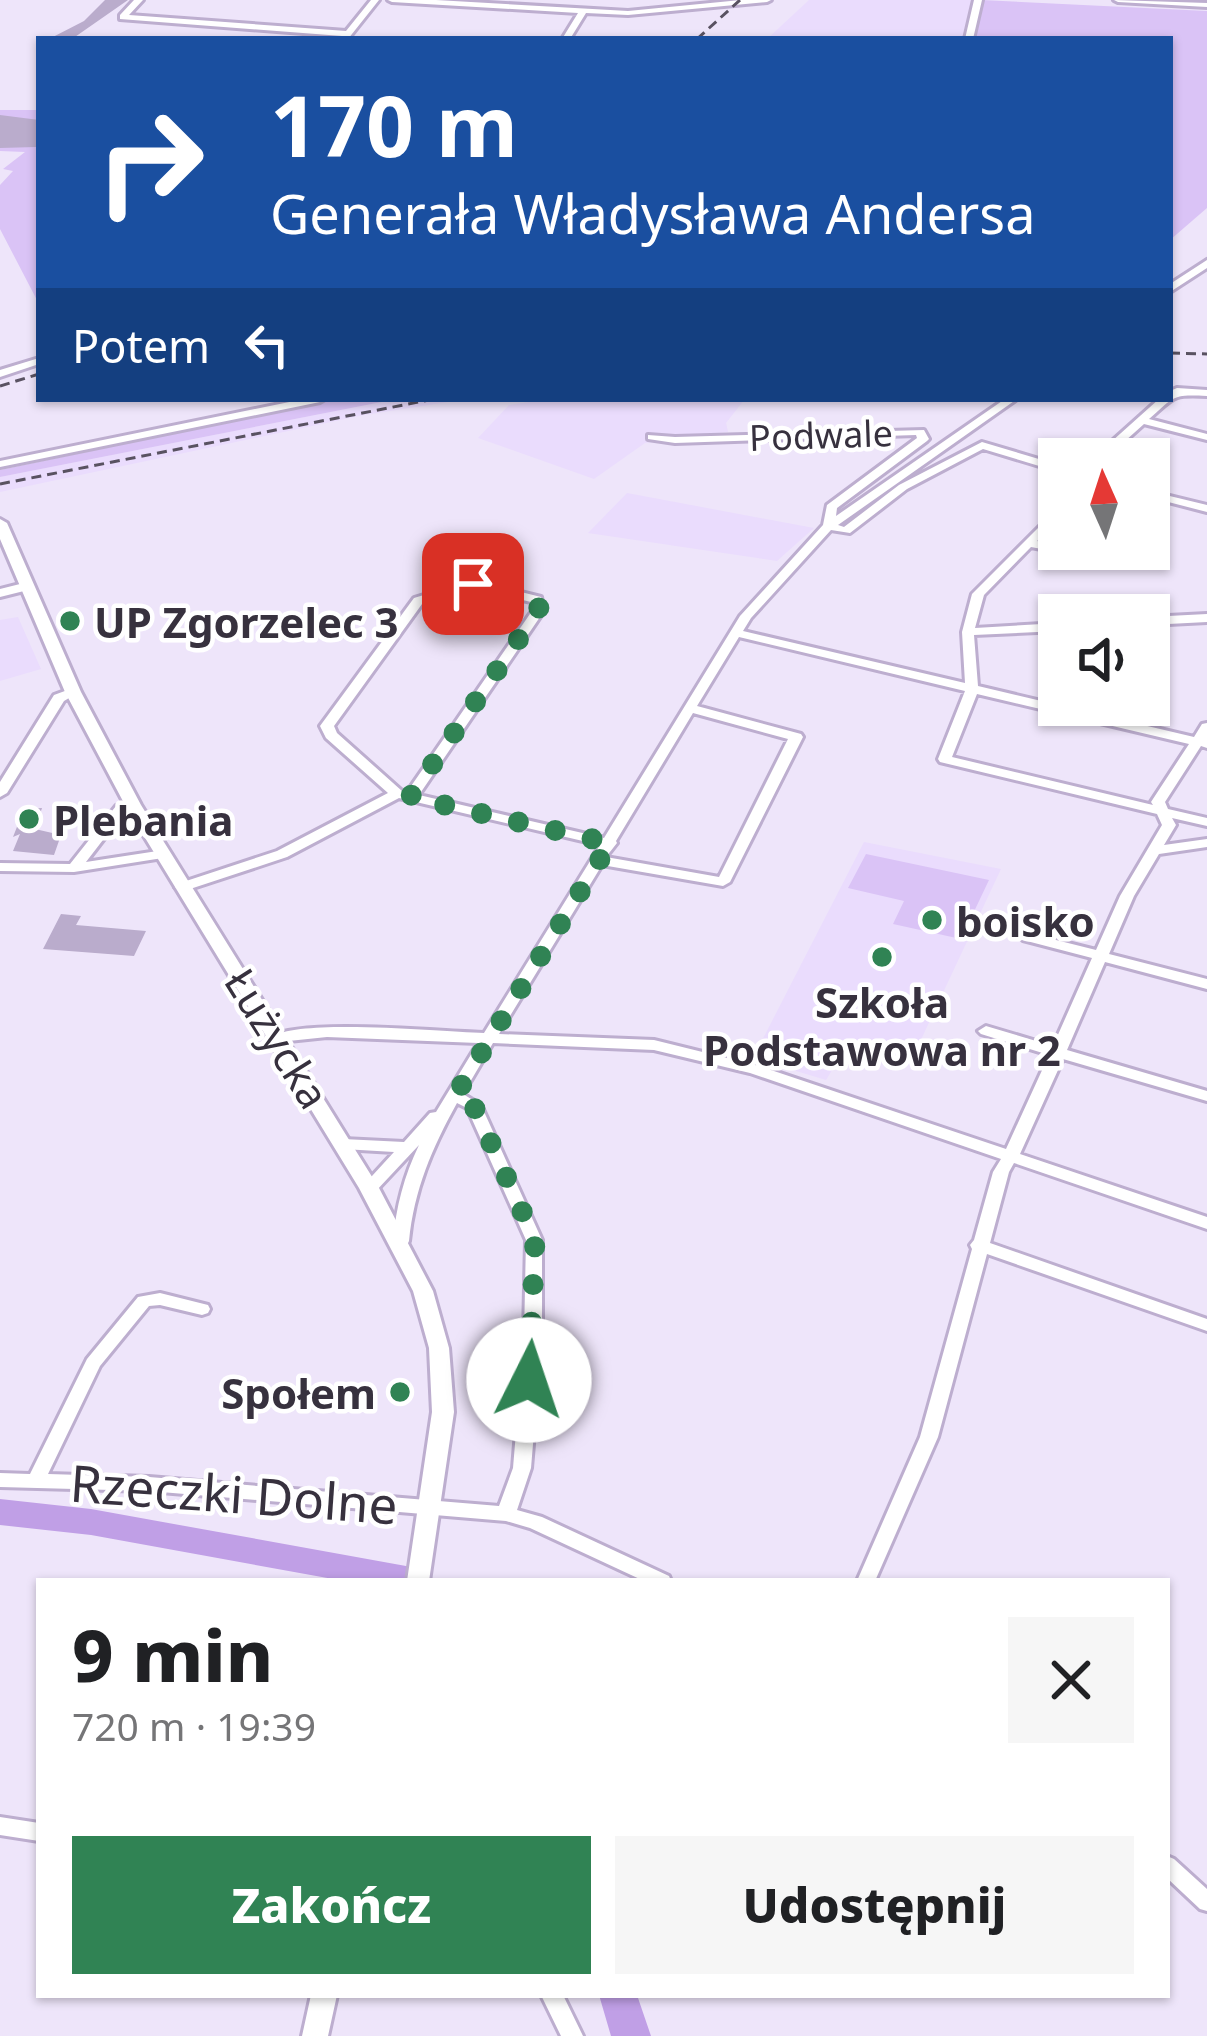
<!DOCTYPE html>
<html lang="pl">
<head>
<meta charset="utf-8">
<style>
  :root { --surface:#fff; --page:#f6f6f6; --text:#202124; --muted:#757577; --accent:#308354 }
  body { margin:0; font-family:"Noto Sans",sans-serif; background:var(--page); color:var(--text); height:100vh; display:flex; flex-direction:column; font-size:45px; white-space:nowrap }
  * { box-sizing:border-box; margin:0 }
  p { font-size:39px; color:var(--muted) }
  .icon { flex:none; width:66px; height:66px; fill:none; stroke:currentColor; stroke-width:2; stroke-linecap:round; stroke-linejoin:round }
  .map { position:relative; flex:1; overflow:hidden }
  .panel { position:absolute; left:36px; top:1578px; width:1134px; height:420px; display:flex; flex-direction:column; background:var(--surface); border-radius:0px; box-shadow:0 3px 9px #0004 }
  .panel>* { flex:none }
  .guide { position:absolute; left:36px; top:36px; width:1137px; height:366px; border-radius:0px; box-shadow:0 3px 9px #0004; background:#1a4fa0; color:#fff; overflow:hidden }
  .needle { width:78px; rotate:357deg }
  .controls { position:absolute; left:1038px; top:438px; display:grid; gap:24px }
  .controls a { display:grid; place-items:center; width:132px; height:132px; border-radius:0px; background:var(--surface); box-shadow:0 3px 9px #0004; font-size:60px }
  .pin { position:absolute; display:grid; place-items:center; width:102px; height:102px; color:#fff; margin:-51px; border-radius:24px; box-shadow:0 6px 18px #0006 }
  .me { position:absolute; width:132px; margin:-66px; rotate:4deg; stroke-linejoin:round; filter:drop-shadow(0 0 9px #0008) }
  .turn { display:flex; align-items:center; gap:42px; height:252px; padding:0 36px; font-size:54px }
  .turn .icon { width:156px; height:156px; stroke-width:2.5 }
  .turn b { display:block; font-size:84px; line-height:102px }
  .then { display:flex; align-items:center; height:114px; padding:0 36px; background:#0003; gap:24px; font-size:45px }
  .round { display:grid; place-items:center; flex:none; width:126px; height:126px; border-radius:0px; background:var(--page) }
  .head { display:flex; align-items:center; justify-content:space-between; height:204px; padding:0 36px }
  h1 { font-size:72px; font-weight:800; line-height:90px }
  .cta { display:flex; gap:24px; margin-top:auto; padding:24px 36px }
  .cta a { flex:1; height:138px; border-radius:0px; background:var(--accent); color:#fff; font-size:48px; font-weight:800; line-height:138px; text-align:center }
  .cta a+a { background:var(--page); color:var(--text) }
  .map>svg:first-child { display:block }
</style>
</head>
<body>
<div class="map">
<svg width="1207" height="2036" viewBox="0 0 1207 2036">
  <rect width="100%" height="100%" fill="#eee5fa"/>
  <path fill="#eadcfd" d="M809 0H975L965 39H767Z
    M397 399H468L364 415 0 492V477Z
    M549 399H745L726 423 728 432 645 443 594 479 478 438 509 405Z
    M627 493 814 528 777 561 588 533Z
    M18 617 41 669 0 681V620Z
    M864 842 1001 869 911 1061 847 1046 826 1080 753 1058Z"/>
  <path fill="#dac3f6" d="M982 0 1207 11V208L1170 240V39H973Z
    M0 110H39V304L0 229V185L13 171 3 169 25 152 0 151Z
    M338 399H397L0 477V470Z
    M866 854 989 880 961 939 893 924 904 901 848 888Z"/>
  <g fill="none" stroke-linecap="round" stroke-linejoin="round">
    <path fill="#c09fe6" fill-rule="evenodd" d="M0 1499 91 1509 417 1568 429 1572 434 1581H344L91 1535 0 1525Z
      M599 1995H637L651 2036H611Z"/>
  </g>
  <path fill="#baaccc" d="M105 0H128L72 39H49L84 21Z
    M0 115 39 120 36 147 0 148Z
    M42 808 35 829 61 835 54 855 13 851 20 834 13 837 24 809Z
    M61 914 81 916 76 925 146 931 134 956 43 949Z"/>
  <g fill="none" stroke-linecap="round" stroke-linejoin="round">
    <g stroke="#bdaecf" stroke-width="6">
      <path id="minor" d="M134 0H143L129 15 346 31 371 0H379L348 39H340L342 36 120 19V15Z
        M388 0H436L628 11 741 0H771L767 2 628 15 586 13 570 39H562L578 13 392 2Z
        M974 0H982L973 39H965Z
        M1114 0 1207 3V7L1118 2Z
        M1207 260V268L1170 292V284Z
        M39 358V364L0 377V370Z
        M1177 388 1207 390V396C1172 394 1175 396 1149 419L1207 434V440L1144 424 1105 459H1092L1159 399H1170V391Z
        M304 399H325L320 402 0 467V461Z
        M1005 399H1017L838 525 844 527 899 485 982 442 1059 465V472L983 449 907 489 850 533 831 530 751 618 743 631 965 683 962 632 972 594 1055 511 1059 510V520L1037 541 1059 545V549H1080L1126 557 1132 561 1126 565 1031 547 984 595 975 628 1059 623V631L974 635 978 686 1194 737 1202 724 1207 723V748L1201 746 1165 802 1168 809 1207 818V826L1172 818 1176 825 1164 845 1207 839V847L1159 854 1134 896 1109 954 1207 979V989L1105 962 1067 1050 1207 1091V1101L1063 1059 1020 1154 1207 1217V1229L1014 1163 1009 1172 990 1243 1207 1319V1331L987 1254 938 1437 875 1581H857L920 1437 972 1249 970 1245 974 1240 993 1172 1001 1159 750 1073 654 1050 493 1043 463 1094 481 1105 542 1240V1336L531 1468 517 1510 542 1517 669 1576 671 1581H644L530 1528 506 1521 149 1491 0 1487V1473L30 1474 87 1359 138 1297 160 1293 208 1305 210 1309 208 1313 202 1315 160 1305 149 1306 100 1366 48 1474 149 1477 499 1506 513 1468 524 1336 526 1240 467 1108 457 1103C432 1148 414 1190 409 1241L407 1245H395L393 1241C396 1207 404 1176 419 1145L375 1192H363L361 1188 394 1152 343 1149 335 1144 343 1139 404 1142 430 1113 436 1112 478 1043 327 1037 279 1042 271 1037C301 1018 442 1032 484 1033L600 845 399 798 287 857 187 890 182 891 175 887 177 884 277 851 388 793 326 738 320 726 414 598 473 580 541 597 544 611 419 795 604 838 740 616 823 525 827 505 917 438 916 435 675 443 648 439V435L675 437 924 430 929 439 927 441 837 508 836 516ZM473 588 531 602 532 611 407 792 402 791 337 733 334 726 422 604ZM739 637 965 691 938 759 940 762 1157 814 1162 825 1120 896 1096 950 1028 933 1021 937 1023 940 1092 958 1053 1046 986 1026 978 1031 981 1034 1049 1055 1006 1149 759 1066 654 1040 499 1034 602 865 723 886 730 882 803 737 801 734 697 706ZM977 694 1189 744 1151 802 1153 805 952 757ZM693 713 788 739 719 877 606 857 617 843 616 841Z
        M1149 491 1207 505V512L1149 497Z
        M28 582 32 583V589L0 597V589Z
        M1207 614V622L1149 625V617Z
        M73 688 79 692 64 701 7 793 0 797V782L54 695Z
        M133 801 138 802 140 805C117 818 103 841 86 862L164 850 171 854 169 857 74 872 0 871V863L70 864 116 806Z
        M0 1817 39 1823V1841L0 1835Z
        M1167 1856 1174 1859 1207 1889V1911L1200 1909 1167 1878Z
        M541 1995H563L583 2036H561Z"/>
    </g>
    <g stroke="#bdaecf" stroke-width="6">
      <path id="major" d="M0 519 7 523 81 692 141 805 379 1188 433 1291 449 1348 454 1412 429 1581H407L432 1412 429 1348 413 1291 359 1188 125 805 65 692 0 539Z
        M311 1995H337L328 2036H302Z"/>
    </g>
    <use href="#minor" fill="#fff" fill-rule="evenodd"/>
    <use href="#major" fill="#fff" fill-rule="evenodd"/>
    <path stroke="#595261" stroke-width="3" stroke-dasharray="10 6" stroke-linecap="butt" d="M697 39 740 0
      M1170 353 1207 354
      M0 386 39 374
      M0 484 434 399"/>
  </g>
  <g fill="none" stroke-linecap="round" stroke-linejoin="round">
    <path stroke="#308354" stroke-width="21" stroke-dasharray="0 37.8" d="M473 584 532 596 540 604 538 611 410 797 610 843 455 1096 466 1098 476 1110 535 1240 529 1380"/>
  </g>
  <g fill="#308354" stroke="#fff" stroke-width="4.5">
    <circle cx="70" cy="621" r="12"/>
    <circle cx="29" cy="819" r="12"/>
    <circle cx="932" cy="920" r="12"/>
    <circle cx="882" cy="957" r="12"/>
    <circle cx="400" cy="1392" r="12"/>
  </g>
  <g text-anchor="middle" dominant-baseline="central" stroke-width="9" stroke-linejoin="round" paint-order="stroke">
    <g font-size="36" fill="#37313e" stroke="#fff">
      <text transform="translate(821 435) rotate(-2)">Podwale</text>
    </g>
    <g font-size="42" font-weight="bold" fill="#37313e" stroke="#fff" text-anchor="start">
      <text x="94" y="621">UP Zgorzelec 3</text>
      <text x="53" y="819">Plebania</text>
      <text x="956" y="920">boisko</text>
      <text x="882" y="1001" text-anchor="middle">Szkoła<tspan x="882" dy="48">Podstawowa nr 2</tspan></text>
      <text x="376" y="1392" text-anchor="end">Społem</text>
    </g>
    <g font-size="42" fill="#37313e" stroke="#fff">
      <text transform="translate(278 1038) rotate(58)">Łużycka</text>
    </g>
    <g font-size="51" fill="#37313e" stroke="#fff">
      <text transform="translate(234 1493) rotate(4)">Rzeczki Dolne</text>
    </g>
  </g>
</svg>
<div class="controls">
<a><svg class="needle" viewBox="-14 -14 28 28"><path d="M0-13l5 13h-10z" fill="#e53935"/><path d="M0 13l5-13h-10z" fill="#757577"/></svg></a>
<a><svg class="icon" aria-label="sound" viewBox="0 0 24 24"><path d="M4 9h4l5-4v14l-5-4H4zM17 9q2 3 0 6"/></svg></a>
</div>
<div class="pin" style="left:473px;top:584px;background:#d93025"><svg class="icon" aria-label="arrive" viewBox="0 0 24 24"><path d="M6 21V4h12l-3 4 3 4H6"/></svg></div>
<svg class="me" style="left:529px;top:1380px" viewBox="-20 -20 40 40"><circle r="19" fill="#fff"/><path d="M0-13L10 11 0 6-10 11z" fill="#308354"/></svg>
<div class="guide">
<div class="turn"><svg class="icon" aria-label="right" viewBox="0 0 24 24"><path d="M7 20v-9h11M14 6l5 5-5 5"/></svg><div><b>170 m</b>Generała Władysława Andersa</div></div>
<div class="then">Potem<svg class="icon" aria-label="left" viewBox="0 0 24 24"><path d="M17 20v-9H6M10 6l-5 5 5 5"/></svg></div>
</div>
<section class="panel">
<div class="head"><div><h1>9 min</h1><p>720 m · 19:39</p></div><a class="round"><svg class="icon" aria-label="close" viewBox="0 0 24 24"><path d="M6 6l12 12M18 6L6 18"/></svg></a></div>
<div class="cta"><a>Zakończ</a><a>Udostępnij</a></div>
</section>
</div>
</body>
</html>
